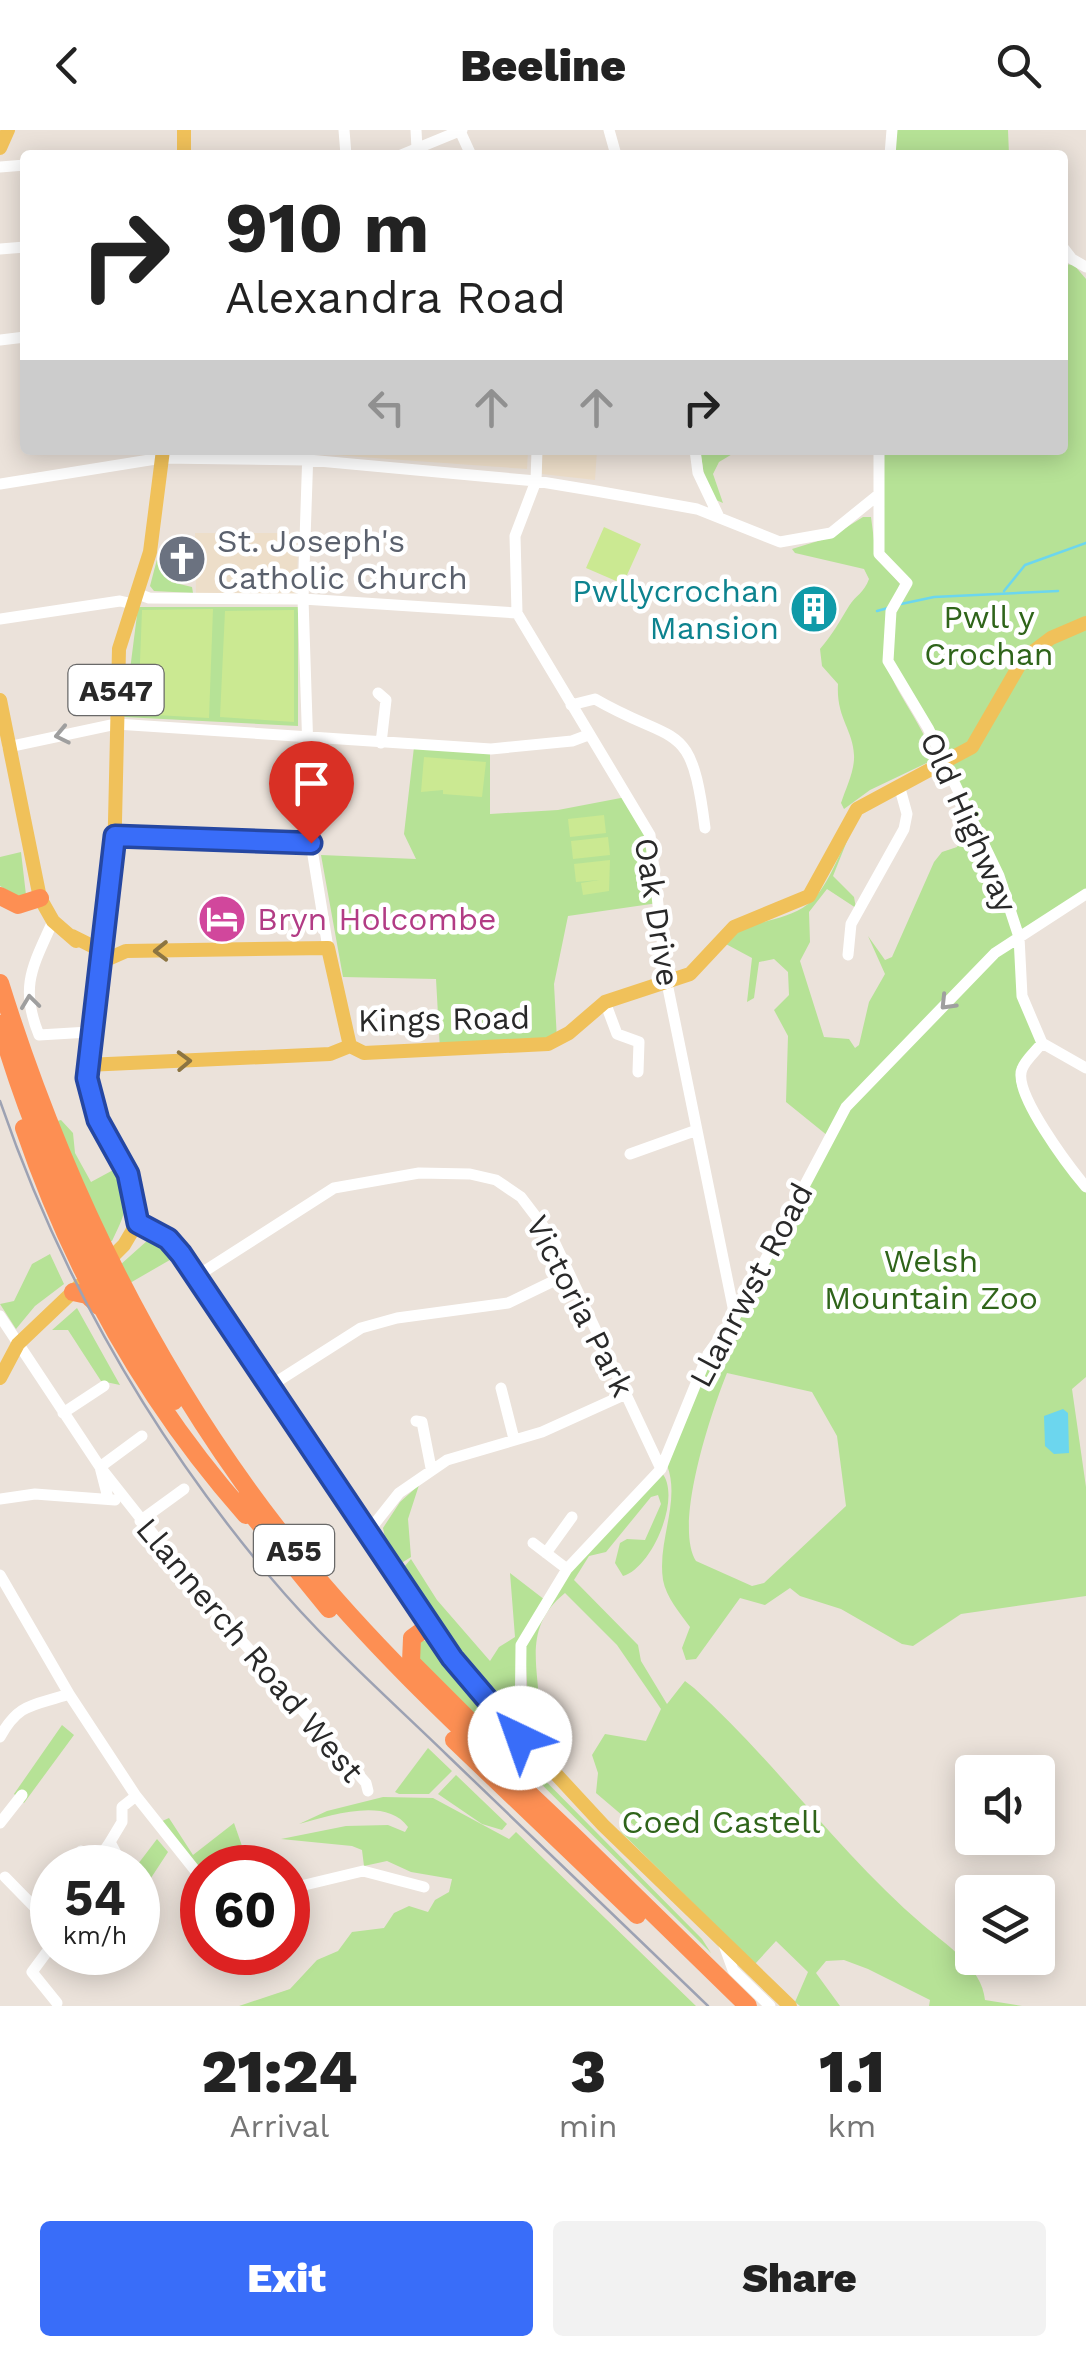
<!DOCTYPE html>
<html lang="en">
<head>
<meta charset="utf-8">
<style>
  :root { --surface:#fff; --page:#f2f2f2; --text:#222; --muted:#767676; --accent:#396df9 }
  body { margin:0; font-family:"Work Sans",sans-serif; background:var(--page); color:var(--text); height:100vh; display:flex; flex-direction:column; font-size:38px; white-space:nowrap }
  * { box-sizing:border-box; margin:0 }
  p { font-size:32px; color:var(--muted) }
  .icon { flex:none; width:55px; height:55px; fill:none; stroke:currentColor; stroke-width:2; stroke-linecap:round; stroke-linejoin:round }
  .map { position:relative; height:1876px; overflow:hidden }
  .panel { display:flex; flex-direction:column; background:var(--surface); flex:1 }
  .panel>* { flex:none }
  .hud { position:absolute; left:20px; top:20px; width:1048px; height:305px; border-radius:10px; box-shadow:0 5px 25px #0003; background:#fff; color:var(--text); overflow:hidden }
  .controls { position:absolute; left:955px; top:1625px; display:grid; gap:20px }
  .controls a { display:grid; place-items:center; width:100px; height:100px; border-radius:10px; background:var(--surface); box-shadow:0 5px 25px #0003; font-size:50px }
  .speed { position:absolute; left:30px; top:1715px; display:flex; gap:20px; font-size:50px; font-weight:700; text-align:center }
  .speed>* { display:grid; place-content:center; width:130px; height:130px; border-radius:50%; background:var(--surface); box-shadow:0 5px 25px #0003; line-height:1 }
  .speed small { font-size:25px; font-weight:400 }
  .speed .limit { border:15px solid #d22; background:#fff; color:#111 }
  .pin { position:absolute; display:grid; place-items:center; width:85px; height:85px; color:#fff; margin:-102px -42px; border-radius:50% 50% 50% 0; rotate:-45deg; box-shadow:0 0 10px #0007 }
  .pin .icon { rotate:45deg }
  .me { position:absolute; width:110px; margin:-55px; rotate:318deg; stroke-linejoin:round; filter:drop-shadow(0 0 8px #0008) }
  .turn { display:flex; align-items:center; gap:35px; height:210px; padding:0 40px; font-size:45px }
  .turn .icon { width:130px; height:130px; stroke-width:2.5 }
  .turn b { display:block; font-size:70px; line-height:85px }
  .lanes { display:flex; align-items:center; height:95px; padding:0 40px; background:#0003; justify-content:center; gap:50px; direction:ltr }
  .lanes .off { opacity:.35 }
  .eta { display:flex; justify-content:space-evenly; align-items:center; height:170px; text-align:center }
  .eta b { font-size:60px; font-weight:800; line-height:70px }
  .action { display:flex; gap:20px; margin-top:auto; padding:20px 40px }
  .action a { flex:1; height:115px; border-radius:10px; background:var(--accent); color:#fff; font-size:40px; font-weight:800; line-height:115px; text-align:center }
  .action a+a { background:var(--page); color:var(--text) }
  header { display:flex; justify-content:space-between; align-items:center; height:130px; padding:0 40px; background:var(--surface); font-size:45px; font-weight:800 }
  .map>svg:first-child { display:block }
</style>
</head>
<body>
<header><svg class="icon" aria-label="back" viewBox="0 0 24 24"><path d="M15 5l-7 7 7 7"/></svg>Beeline<svg class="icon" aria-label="search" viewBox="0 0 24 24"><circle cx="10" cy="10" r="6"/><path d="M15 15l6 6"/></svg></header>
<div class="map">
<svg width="1086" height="1876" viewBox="0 0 1086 1876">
  <rect width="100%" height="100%" fill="#ebe2da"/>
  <path fill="#eddec9" d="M316 320H528L527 339 319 324Z
    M542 320H597L595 350 542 344Z
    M195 403H299L296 464H196Z"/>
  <path fill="#b6e296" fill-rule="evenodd" d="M892 0H1008L1009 25H890Z
    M1063 134 1074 135 1086 149V764L1019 808 1022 866 1042 913 1021 940V954L1086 1062V1247L1072 1259 1086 1357V1466L961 1484 913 1516 902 1514 841 1479 800 1466 790 1458 765 1475 740 1468 696 1529 686 1530 682 1518 690 1497C680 1483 666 1467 663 1450 657 1410 681 1372 667 1335L709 1230 828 1006 786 972 788 906 774 880 789 865 788 842 774 829 759 832 754 868 747 872 752 828 724 813C746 788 783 794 808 774 827 759 837 728 849 706L833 746 854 767 856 778 827 759 809 782 810 812 800 831 824 907 849 909 855 918 859 915 869 872 885 844 868 806 885 830 892 827 934 732 942 722 957 717 969 688 888 531 891 481 907 453 879 424V320H1062ZM727 1243 812 1262 837 1306 846 1376 764 1453 752 1456 696 1431C673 1395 712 1280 727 1243Z
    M700 320H739L719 332 713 344 723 373 716 370 705 351Z
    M863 387H871L876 426 900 454C861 542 904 553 935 629L870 660 844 679 841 673C846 658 855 640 854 625 853 599 836 588 838 554L822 536 820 519C832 505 840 491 849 476 856 465 864 463 869 449L864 439 795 423 792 419 831 407Z
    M160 418 170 422 171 452 192 457 193 463 154 461 150 456Z
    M138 477H298V596L124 587Z
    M414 617 490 623V684L558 680 626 667 650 705 658 773 568 786 554 854 557 910 440 920 436 849 343 847 321 725 416 729 404 704Z
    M21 722 26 765 19 767 0 756V727Z
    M61 990 73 1003 75 1023 91 1052 115 1039C132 1071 126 1082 112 1111L108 1112 57 991Z
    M148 1110 175 1127 130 1153 120 1135Z
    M50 1124 64 1154 35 1176 16 1199 0 1174 14 1171 32 1134Z
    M77 1178 120 1255 101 1251 68 1200H52Z
    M662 1343C682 1367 652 1438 623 1446L615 1433 620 1413 627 1409 645 1410 661 1374 658 1365 651 1367 606 1422 589 1426 574 1450 638 1515 641 1531 667 1574 685 1551 694 1558C776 1632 839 1723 923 1795 946 1815 982 1837 985 1870L1022 1876H929L930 1870 868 1839 844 1830 826 1831 816 1843 840 1876H800L795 1872 808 1842 776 1811 755 1834 620 1701 637 1709 643 1703 596 1663 598 1643 592 1625 605 1604 646 1611 661 1579 617 1515 565 1463C516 1503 545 1547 538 1598L530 1604 525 1517 566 1447Z
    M419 1355 408 1389 411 1427 400 1434 386 1413 383 1398 400 1372Z
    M411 1429 437 1470 490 1531 499 1517 515 1507 510 1443 545 1470 518 1512 515 1591 471 1545 403 1438Z
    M417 1509 433 1513 493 1591 489 1601 419 1536Z
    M62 1595 74 1605 24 1673 14 1664Z
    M498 1603 702 1809 711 1823 493 1606Z
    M428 1618 452 1641 429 1664H399L395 1662Z
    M456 1645 507 1694 502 1700 482 1694 438 1664Z
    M383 1667 433 1668 509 1709 516 1702 696 1876H239L290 1859 317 1830 338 1821 352 1802 384 1798 394 1783 409 1776 428 1782 435 1770 449 1762 452 1749 411 1742 387 1731 364 1736 362 1720 352 1716 281 1709 346 1696 388 1695 405 1702 408 1697C386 1666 330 1686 299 1694L327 1681Z
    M169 1688 193 1725 234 1693 242 1716 202 1740 160 1692Z
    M157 1709 168 1722 149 1751 138 1752V1734Z"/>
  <path fill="#cbe992" d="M604 397 641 414 623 454 586 438Z
    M213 479 209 588 138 584 142 480Z
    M294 480V592L220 587 225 481Z
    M424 627 486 632 482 667 443 664V660L421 662Z
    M604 685 606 703 570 707 568 689Z
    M608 707 610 725 573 729 571 711Z
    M610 730 609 761 583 765 581 753 599 750 576 752 574 734Z"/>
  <path fill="#6cd6ee" d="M1063 1279 1068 1283 1069 1323 1054 1324 1045 1316 1044 1286Z"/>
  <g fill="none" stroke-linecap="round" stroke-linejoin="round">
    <path stroke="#6cd6ee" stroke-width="2.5" d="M1004 461 1025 435 1086 413
      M901 474 934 467 1058 461
      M877 481 888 478"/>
    <path stroke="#fff" stroke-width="11" d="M344 0 346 25
      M416 0 417 19
      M609 0 616 25
      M460 1 471 25
      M401 25 462 0
      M890 25 892 0
      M0 37 25 35
      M1062 116 1072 129 1086 137
      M0 119 25 117
      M0 210 25 207
      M308 320 303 469 311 713 328 818
      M537 320 536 351 515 406 517 483 650 705 667 853 735 1187
      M695 320 698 343 719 387
      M879 320V424L907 453 891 481 888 531 928 598 999 746 1019 807 1022 866 1042 913C1036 921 1025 930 1022 939 1012 962 1070 1038 1086 1057
      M0 354 162 328 308 330 536 351 596 361 697 379 780 412 831 403 878 365
      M138 464 149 468 303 469 517 483
      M0 489 120 471 133 474
      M378 563 386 570 381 613
      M571 575 595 569C678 617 691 587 705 698
      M8 617 116 594 491 619 572 611 588 605
      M115 706 311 713
      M53 791C33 836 19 856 39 905L89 902
      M848 825 851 794 904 699 907 684 899 655
      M605 872 617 904 639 912 638 942
      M1042 913 1086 938
      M630 1024 697 1000
      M197 1146 334 1058 419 1043 470 1044 496 1050 521 1067 553 1109 661 1339
      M0 1186 100 1337 108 1368
      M270 1256 361 1198 397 1188 508 1173 568 1144
      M501 1258 514 1309
      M63 1283 104 1256
      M416 1291 422 1292 431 1338
      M142 1306 100 1337 199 1462 366 1653 368 1661
      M0 1369 35 1364 115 1370
      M140 1391 184 1359
      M368 1402 399 1363 447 1330 542 1302 626 1264
      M533 1413 567 1439
      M546 1423 572 1387
      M0 1445 69 1564 136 1666 202 1749
      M0 1607C19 1572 34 1576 69 1564
      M520 1608 521 1515 567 1439 661 1339 708 1224 735 1187 846 977 995 823 1086 764
      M0 1693 22 1665
      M110 1712 122 1692V1677L136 1666
      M81 1721 99 1738
      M95 1734 110 1712 117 1725 109 1738
      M5 1747 52 1795
      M288 1759 363 1741 424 1757
      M288 1802 289 1801
      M52 1815 32 1842 57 1873
      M724 1815 733 1840 770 1876"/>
    <path stroke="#f0c15a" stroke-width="14" d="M184 0V25
      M0 18 8 0
      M0 570 40 768 53 791 76 811
      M72 806 94 817 101 832 126 821 328 818 350 916
      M350 916 364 923 548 914 569 903 605 872 690 844 734 797 809 766 857 679 972 617 1023 529 1051 508 1086 493
      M86 935 330 924 350 916
      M137 1093 168 1109 181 1124 467 1548 603 1695 790 1876
      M137 1093 128 1044 93 976 86 935 114 734 119 519 150 422 163 320
      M104 1135 124 1115 137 1093
      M0 1248 18 1214 80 1155"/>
    <path stroke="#fd8f53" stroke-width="18" d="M0 766 18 775 40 768
      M0 853C65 1061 161 1256 299 1426 384 1531 483 1619 580 1712 636 1766 692 1822 748 1876
      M0 894C38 1027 101 1154 174 1271
      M24 998C73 1141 146 1272 246 1385
      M73 1162 87 1165 100 1177
      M241 1371 329 1479
      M430 1495 412 1508 411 1532 522 1643
      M454 1610 637 1785"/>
    <path stroke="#9da2b3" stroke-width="2.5" d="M0 971C60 1146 152 1307 271 1448 324 1511 387 1567 447 1625 534 1709 621 1792 708 1876"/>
  </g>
  <defs><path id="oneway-chevron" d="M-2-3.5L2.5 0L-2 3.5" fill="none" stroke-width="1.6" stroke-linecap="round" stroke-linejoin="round" transform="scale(2.5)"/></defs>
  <g stroke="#9f9f9f">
    <use href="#oneway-chevron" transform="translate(62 605) rotate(168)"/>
    <use href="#oneway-chevron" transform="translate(30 872) rotate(-97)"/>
    <use href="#oneway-chevron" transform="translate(947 873) rotate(134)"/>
  </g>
  <g stroke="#8c7542">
    <use href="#oneway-chevron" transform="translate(161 821) rotate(179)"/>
    <use href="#oneway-chevron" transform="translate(184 931) rotate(-2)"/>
  </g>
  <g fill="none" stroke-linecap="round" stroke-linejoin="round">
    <g stroke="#2547a2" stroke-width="25">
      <path id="route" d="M311 713 115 706 87 948 98 990 128 1044 138 1093 168 1109 181 1124 452 1528 520 1608"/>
    </g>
    <use href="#route" stroke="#396df9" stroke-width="18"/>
  </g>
  <defs>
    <g id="church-disc" transform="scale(2.5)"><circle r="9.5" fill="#6b7280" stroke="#fff"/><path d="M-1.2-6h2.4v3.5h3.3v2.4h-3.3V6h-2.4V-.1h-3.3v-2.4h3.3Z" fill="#fff"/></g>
    <g id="building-disc" transform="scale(2.5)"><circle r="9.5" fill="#0f9aa8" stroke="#fff"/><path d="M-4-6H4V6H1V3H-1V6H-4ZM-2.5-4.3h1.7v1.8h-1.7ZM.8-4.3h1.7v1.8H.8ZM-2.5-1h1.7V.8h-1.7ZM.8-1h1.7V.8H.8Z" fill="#fff"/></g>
    <g id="hotel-disc" transform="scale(2.5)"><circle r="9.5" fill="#d1479c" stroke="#fff"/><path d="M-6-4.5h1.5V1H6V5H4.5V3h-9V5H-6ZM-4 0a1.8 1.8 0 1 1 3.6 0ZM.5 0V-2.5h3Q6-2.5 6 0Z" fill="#fff"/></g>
  </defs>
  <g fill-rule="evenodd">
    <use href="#church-disc" x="182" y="429"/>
    <use href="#building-disc" x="814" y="479"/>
    <use href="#hotel-disc" x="222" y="789"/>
  </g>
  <g text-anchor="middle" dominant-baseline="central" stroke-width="9" stroke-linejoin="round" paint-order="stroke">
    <g fill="#fff" stroke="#696969" stroke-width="2.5">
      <rect x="68.5" y="535" width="95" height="50" rx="8"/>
      <rect x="254" y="1395" width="80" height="50" rx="8"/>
    </g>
    <g font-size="30" font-weight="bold" fill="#292929">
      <text x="116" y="560">A547</text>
      <text x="294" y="1420">A55</text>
    </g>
    <g font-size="32" fill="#5b616d" stroke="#fff" text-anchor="start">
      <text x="217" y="411">St. Joseph's<tspan x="217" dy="37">Catholic Church</tspan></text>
    </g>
    <g font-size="32" fill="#0d838f" stroke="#fff" text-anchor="end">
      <text x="779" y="461">Pwllycrochan<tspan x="779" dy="37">Mansion</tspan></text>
    </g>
    <g font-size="32" fill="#2f641a" stroke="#fff">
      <text x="989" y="487">Pwll y<tspan x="989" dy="37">Crochan</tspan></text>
      <text x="931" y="1131">Welsh<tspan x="931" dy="37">Mountain Zoo</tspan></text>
      <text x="721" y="1692">Coed Castell</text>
    </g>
    <g font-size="32" fill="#292929" stroke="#fff">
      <text transform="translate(969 692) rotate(66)">Old Highway</text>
      <text transform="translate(657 782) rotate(81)">Oak Drive</text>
      <text transform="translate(444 889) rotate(-1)">Kings Road</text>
      <text transform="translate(751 1155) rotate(-62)">Llanrwst Road</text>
      <text transform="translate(580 1176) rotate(63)">Victoria Park</text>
      <text transform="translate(250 1520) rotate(50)">Llannerch Road West</text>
    </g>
    <g font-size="32" fill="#b23c85" stroke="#fff" text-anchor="start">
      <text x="257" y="789">Bryn Holcombe</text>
    </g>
  </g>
</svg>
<div class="controls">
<a><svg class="icon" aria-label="sound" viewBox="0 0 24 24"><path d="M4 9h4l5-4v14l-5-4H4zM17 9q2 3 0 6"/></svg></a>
<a><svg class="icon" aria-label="layers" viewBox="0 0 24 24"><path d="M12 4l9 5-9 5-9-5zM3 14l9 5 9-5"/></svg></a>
</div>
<div class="speed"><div>54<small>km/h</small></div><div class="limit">60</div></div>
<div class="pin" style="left:311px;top:713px;background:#d93025"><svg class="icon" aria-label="arrive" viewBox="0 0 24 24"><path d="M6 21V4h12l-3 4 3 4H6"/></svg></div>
<svg class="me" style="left:520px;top:1608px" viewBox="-20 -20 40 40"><circle r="19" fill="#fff"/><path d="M0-13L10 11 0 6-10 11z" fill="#396df9"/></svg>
<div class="hud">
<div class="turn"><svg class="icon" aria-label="right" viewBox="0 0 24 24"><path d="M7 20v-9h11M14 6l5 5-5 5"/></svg><div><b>910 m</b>Alexandra Road</div></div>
<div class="lanes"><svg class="icon off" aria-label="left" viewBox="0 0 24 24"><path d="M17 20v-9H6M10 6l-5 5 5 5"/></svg><svg class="icon off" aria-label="ahead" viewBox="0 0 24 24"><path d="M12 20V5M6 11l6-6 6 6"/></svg><svg class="icon off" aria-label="ahead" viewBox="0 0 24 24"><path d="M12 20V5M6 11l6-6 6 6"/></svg><svg class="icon" aria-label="right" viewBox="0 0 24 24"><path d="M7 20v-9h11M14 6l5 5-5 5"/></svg></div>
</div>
</div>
<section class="panel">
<div class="eta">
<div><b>21:24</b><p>Arrival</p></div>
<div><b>3</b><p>min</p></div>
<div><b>1.1</b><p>km</p></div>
</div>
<div class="action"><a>Exit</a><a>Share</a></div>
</section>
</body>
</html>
